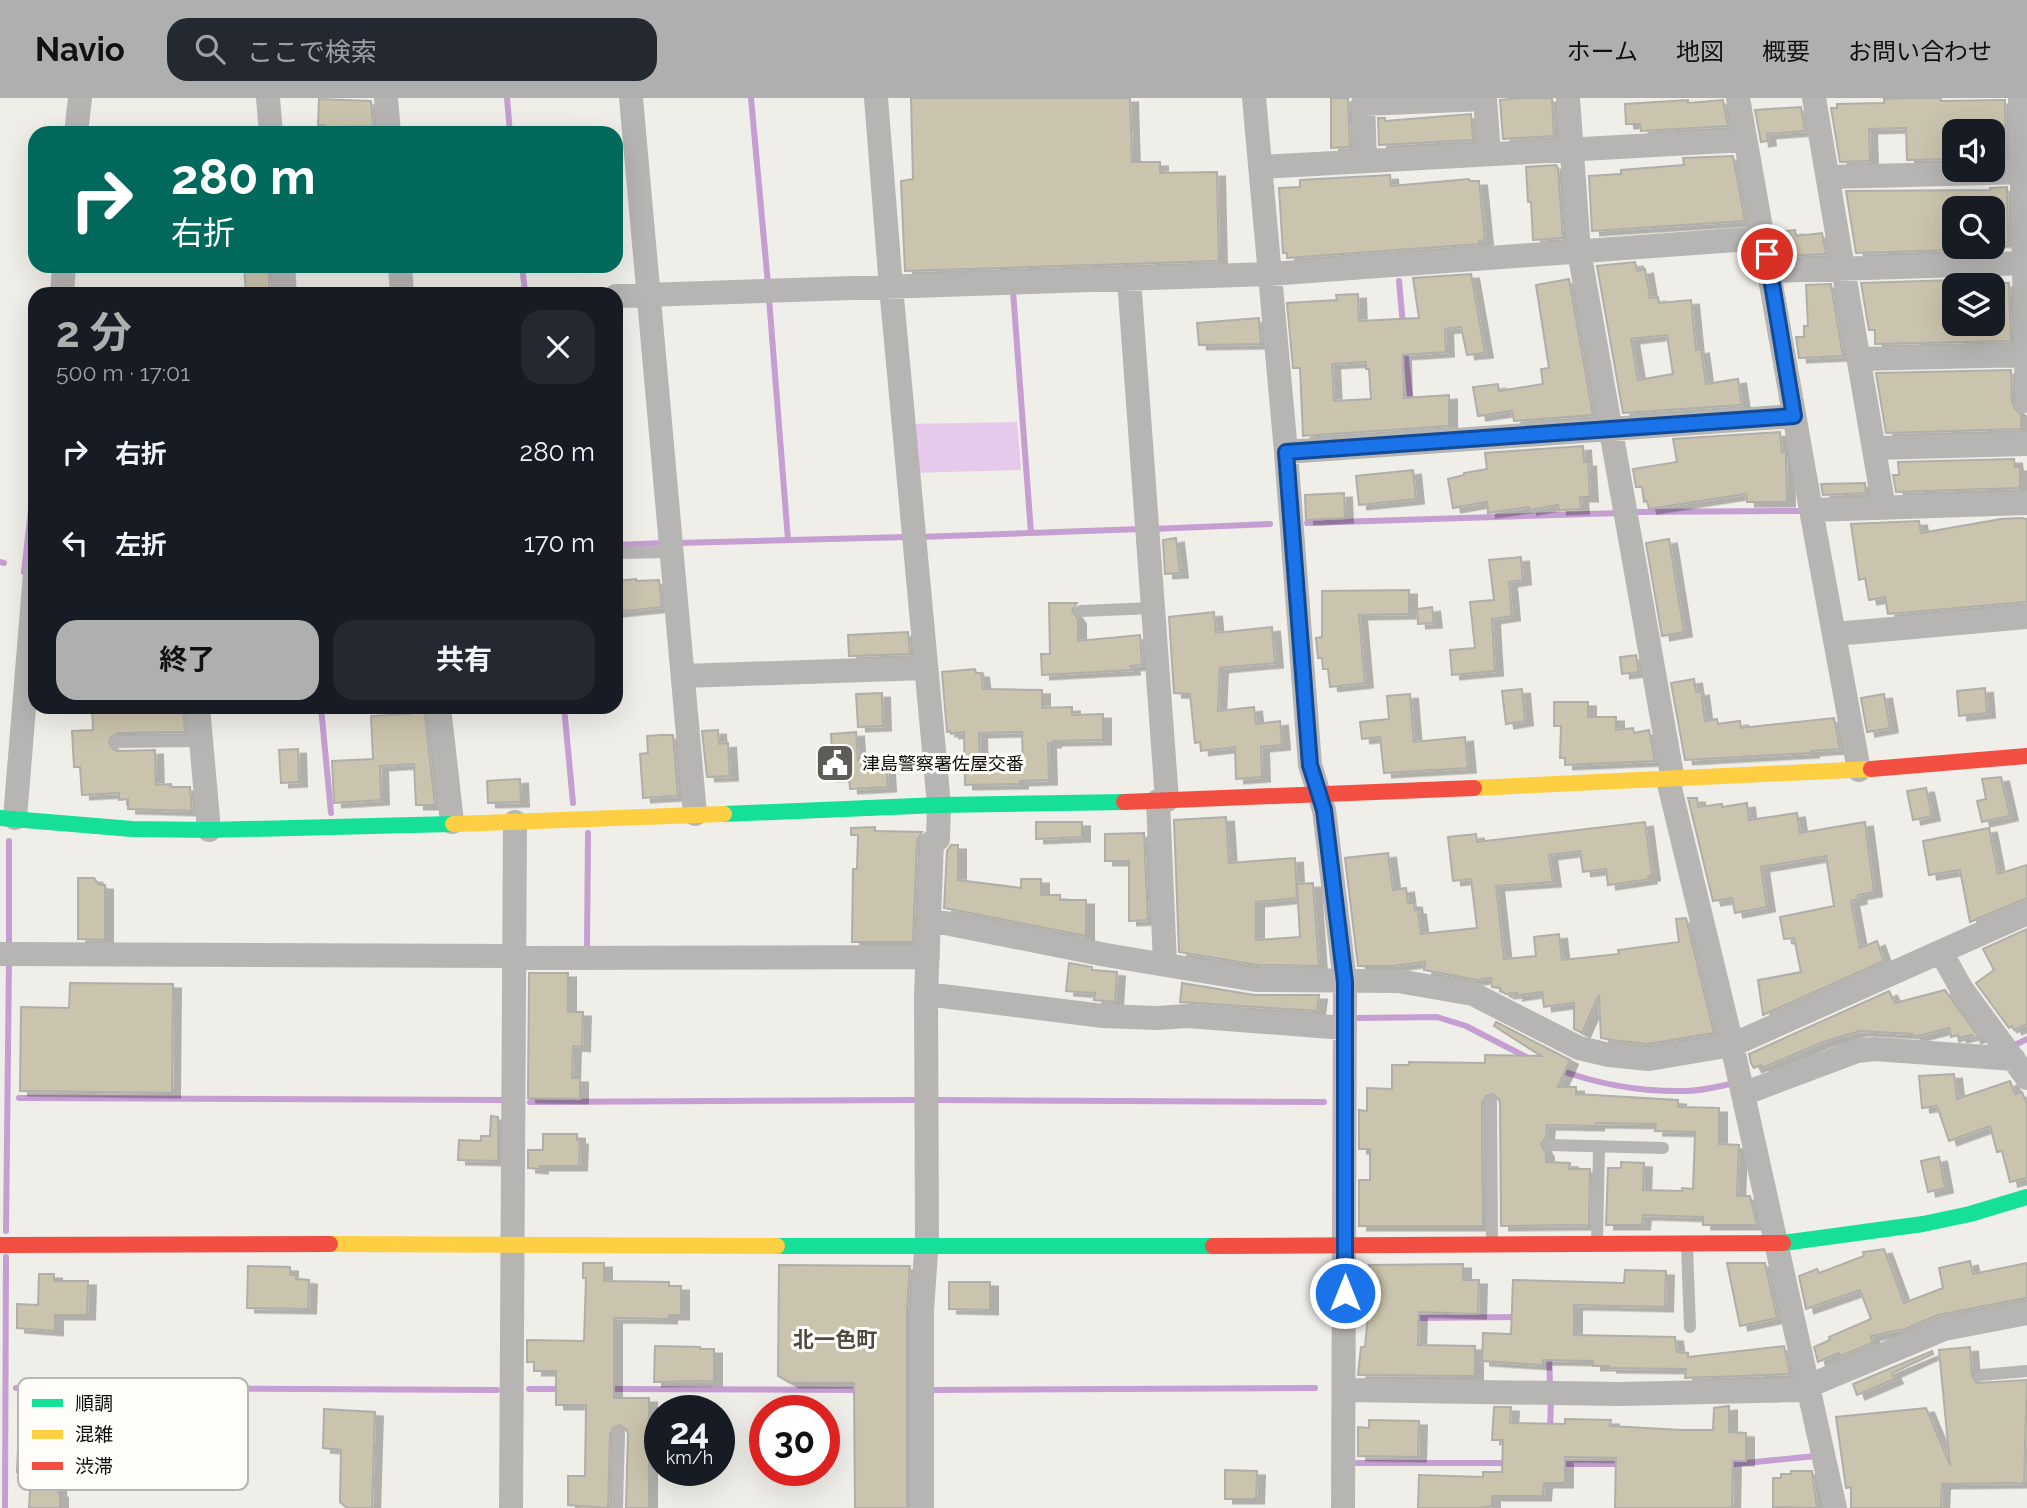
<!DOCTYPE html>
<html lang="ja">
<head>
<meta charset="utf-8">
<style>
  :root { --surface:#171b24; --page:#242831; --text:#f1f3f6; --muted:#9ea1a6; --accent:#aeafae }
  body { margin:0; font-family:Raleway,"Noto Sans JP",sans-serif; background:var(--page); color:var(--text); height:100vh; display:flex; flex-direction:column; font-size:26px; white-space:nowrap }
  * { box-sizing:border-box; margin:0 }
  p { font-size:23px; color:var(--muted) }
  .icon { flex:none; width:38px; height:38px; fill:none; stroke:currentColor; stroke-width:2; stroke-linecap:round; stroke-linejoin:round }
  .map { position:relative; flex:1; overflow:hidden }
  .drawer { position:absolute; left:28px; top:189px; width:595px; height:427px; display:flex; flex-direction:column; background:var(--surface); border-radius:21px; box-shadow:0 7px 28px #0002 }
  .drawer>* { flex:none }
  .guide { position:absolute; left:28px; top:28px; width:595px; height:147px; border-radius:21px; box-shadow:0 7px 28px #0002; background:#00695c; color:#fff; overflow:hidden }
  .controls { position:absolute; left:1942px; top:21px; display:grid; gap:14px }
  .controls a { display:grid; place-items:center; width:63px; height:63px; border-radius:14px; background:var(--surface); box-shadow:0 7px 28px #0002; font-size:35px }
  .speed { position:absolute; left:644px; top:1297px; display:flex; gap:14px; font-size:35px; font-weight:700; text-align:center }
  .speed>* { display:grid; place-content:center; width:91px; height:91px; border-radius:50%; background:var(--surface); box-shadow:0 7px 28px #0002; line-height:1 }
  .speed small { font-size:18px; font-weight:400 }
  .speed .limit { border:10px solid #d22; background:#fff; color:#111 }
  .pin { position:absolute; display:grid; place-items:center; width:60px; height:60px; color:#fff; margin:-30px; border:4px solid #fff; border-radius:50%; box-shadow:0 2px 7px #0007 }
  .me { position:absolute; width:77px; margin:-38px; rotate:0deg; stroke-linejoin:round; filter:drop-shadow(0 0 5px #0008) }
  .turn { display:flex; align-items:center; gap:24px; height:147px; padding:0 28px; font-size:32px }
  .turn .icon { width:91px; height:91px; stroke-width:2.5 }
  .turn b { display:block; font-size:49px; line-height:60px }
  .round { display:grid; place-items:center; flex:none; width:74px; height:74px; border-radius:21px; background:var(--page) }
  .summary { display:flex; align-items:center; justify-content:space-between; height:119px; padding:0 28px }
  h1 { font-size:42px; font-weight:700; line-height:52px; color:var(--accent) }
  .primary-button { display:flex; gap:14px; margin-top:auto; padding:14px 28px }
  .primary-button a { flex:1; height:80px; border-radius:21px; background:var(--accent); color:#111; font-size:28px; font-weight:700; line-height:80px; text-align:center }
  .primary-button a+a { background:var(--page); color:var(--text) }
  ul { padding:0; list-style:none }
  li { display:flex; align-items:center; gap:21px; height:91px; padding:0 28px }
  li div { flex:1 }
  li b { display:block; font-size:26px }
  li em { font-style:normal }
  header { display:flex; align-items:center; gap:42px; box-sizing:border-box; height:98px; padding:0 35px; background:var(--accent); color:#111 }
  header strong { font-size:33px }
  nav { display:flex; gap:38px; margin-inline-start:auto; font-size:24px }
  .search { width:490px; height:63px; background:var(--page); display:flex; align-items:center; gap:18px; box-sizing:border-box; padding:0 24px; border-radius:21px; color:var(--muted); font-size:26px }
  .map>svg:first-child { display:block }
</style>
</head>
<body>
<header>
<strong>Navio</strong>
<div class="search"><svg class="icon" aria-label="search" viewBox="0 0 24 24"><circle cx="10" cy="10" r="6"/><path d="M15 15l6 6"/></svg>ここで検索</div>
<nav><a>ホーム</a><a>地図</a><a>概要</a><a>お問い合わせ</a></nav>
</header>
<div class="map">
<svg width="2027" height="1410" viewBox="0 0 2027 1410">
  <defs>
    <filter id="shadow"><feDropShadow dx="8" dy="4.5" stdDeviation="0" flood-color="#0004"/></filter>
  </defs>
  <rect width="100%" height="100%" fill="#f0eee8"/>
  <path fill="#e5caeb" d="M1017 324 1021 372 911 375 905 326Z"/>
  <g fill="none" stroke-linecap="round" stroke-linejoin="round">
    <path stroke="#c59ed2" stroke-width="6" d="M507 0 510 35
      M751 0 768 186
      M522 168 525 193
      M1399 183 1403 227
      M1013 193 1031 435
      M769 200 788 442
      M1405 252 1411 307
      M1637 414 1798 413
      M1307 425 1620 415
      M1153 431 1270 426
      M919 439 1141 431
      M678 445 907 439
      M616 447 664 445
      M0 464 4 465
      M24 474 35 376
      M321 609 331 715
      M564 609 573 705
      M587 849 588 735
      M9 851V743
      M1357 920 1437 919 1466 928 1530 961
      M2015 947 2027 941
      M1557 971C1597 986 1643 994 1686 993 1701 993 1716 989 1730 986
      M19 1000 505 1002
      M932 1002 1324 1004
      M530 1004 917 1002
      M6 1133 9 862
      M1412 1220 1520 1219
      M1354 1221H1373
      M1549 1257 1550 1286
      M16 1290H77
      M98 1290 497 1292
      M529 1291H564
      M607 1291 862 1292
      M932 1292 1315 1290
      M1550 1331 1551 1302
      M1357 1365H1509
      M1558 1366H1624
      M1726 1367 1816 1358
      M5 1410 6 1159"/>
  </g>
  <path fill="#cac3ad" stroke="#b0aea9" stroke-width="2" fill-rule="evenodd" filter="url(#shadow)" d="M911 0H1130L1132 64H1160V75L1217 74 1219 163 905 173 901 83 913 81Z
    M1331 0H1348L1350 49 1331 50Z
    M1521 0H1552L1554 38 1503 41 1500 2Z
    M1906 0H1941V3L2005 2 2006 60H1993V28L1955 29V61L1907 62 1906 30 1869 31 1870 63 1840 64 1831 10H1837V6L1884 5V1Z
    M319 1 371 3 373 28 325 29V27H318Z
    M1688 2V5L1723 2 1728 28 1641 33 1640 26H1626L1625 6Z
    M1801 9 1805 33 1767 36 1768 43 1761 44 1755 12Z
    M1471 16 1473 42 1379 47 1378 20H1385V23Z
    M1733 58 1745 123 1592 133 1589 78 1621 76V72L1684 67 1683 60Z
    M1556 67 1558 70 1563 140 1533 142 1531 104H1528L1526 69Z
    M1390 77 1391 88 1469 81 1470 83H1479L1485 142 1479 143V146L1287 160V155H1283L1279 90 1300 89V82Z
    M2007 89 2008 144 1993 145V110H1955V149H1984V151L1856 155 1846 93 1990 92V90Z
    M1795 132 1796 138 1822 135 1826 156 1781 158 1777 134Z
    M1635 164 1637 173 1645 171 1650 200 1658 199 1659 205 1691 202 1696 252 1701 251 1706 286 1738 281 1742 307 1623 315 1597 168ZM1667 237 1673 276 1638 282 1631 241Z
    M244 168H268L270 196H246Z
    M1471 176 1485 255 1467 257 1461 229 1445 231 1446 254 1403 257 1404 300 1449 297V328L1303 338 1300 270H1293L1287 205 1337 202 1336 197 1358 196 1359 223 1419 220 1413 180ZM1366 264V271H1369L1371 301 1334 303 1332 266Z
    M1569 181 1593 317 1514 323 1512 313 1478 318 1473 289 1498 286 1499 293 1543 286 1541 271 1549 270 1536 187Z
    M1984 181V187H1955V226H1993V185H2009L2011 243 1875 246V232H1869L1861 185Z
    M1831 186 1843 258 1799 260 1796 239H1804V228H1808L1806 187Z
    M1259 220 1261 246 1199 247 1197 225Z
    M2011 272 2012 304 2015 311 2021 316V331L1886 335 1876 275Z
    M1780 334 1782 354 1786 353V358L1787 404H1747L1746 396 1649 411 1647 403 1644 404 1642 389H1636L1633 371 1677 364 1673 341Z
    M1583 348 1584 364H1588L1590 399H1580L1581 411 1559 412 1558 407 1529 412V409L1488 415 1487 404 1453 410 1448 381 1464 377V375L1487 371 1485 355Z
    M2014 361 2015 369H2020V390L1896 394 1893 377H1899L1898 364Z
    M1413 372 1416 401 1359 407 1356 378Z
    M1865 385 1866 395 1823 397 1821 386Z
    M1344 395 1345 420 1306 422 1305 397Z
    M2021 420 2027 421V504L1888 516 1885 499 1869 502 1865 480 1859 482 1851 426 1919 423 1921 435 2001 421Z
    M1176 440 1180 475 1165 476 1163 442Z
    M1669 441 1684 534 1662 538 1646 445Z
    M1521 459 1523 482 1509 484 1512 518 1492 521 1495 573 1452 577 1450 552 1475 550 1470 504 1494 502 1489 462Z
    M636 481V483L659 482 662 509 616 514V483Z
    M1409 492V516L1359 517 1365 585 1330 589 1328 571H1323L1322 560H1318L1316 540 1322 539V493Z
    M1049 505H1077L1072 513 1078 521V543L1140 537 1142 567 1131 568 1132 572 1042 577 1041 556H1050Z
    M1432 509 1434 525 1418 526 1417 511Z
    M1214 514 1216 535 1272 529 1275 565 1220 570 1218 613 1254 609 1256 626 1280 623 1282 647 1261 649 1262 679 1236 681 1235 649 1201 653 1200 644 1195 645 1190 596 1174 595 1169 519Z
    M908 534 910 556 849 558 848 537Z
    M1636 557 1639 574 1622 576 1620 559Z
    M975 571 976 575H981L983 591 1042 592V610L1072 609V617L1103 616V642L1053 643V645H1048L1049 682 1020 683V686L965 687 964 634 951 636 950 633 947 634 942 574ZM1022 634 1023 667 980 669 979 635Z
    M1694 581 1696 594 1701 593 1705 623 1717 621 1718 626 1740 623 1741 630 1834 620 1840 651 1811 653V655L1685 662 1671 585Z
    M1985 590 1987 615 1959 618 1957 593Z
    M1522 591 1525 623 1506 626 1502 593Z
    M882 595 883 628 858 629 856 596Z
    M1410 596 1414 644 1465 639 1468 670 1384 675 1380 639 1362 641 1360 624 1389 621 1387 598Z
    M1884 596 1890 630 1867 634 1861 600Z
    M1554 604H1588V619H1616V632L1633 630 1634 635 1649 632 1655 663 1565 667V660H1560L1561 628H1554Z
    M92 609H183L185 634 118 635 111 639 109 645 113 651 117 653 155 652 156 687 171 686V689H190L192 713 128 711V701L119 702V695L82 697 80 669H74L72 633 93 632Z
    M410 609H424L435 707H416L414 666 380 668 381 702 334 705 332 663 373 661 371 618 410 616Z
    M718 632 719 646 728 645 730 678 707 679 702 633Z
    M856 634 858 663 880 662V671H887L888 689 850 691 849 678 830 679 829 654H832L831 636Z
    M661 637H673L678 698 643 700 640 656 648 655 647 638Z
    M298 651 299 684 281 685 279 652Z
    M2001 679 2010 718 1982 724 1977 703 1986 701 1982 681Z
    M520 681 521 704 488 705 487 683Z
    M1926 690 1932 718 1913 722 1907 693Z
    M1688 700H1697L1698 709 1722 706V709L1747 705 1749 722 1797 715 1800 735 1865 724 1874 794 1858 797 1859 801 1851 803 1860 850 1877 843 1884 863 1763 917 1758 882 1801 874 1794 840 1784 841 1780 819 1834 808 1826 758 1761 769 1767 809 1735 815 1732 800 1713 803Z
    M1226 719 1229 765 1295 760 1297 800 1256 804V842L1300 839 1297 786 1313 785 1319 868 1257 867 1179 854 1174 722Z
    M1036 724H1082V739L1036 741Z
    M1645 724 1652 778H1648L1649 781 1608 787 1606 771 1583 774 1580 753 1549 757 1553 784 1496 788 1504 861 1536 858 1534 839 1559 836 1562 862 1619 856 1618 852 1679 844 1676 821 1686 820 1714 935 1648 946 1611 942 1601 940 1599 897 1582 935 1574 931V905L1544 909 1542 894 1515 898 1517 895 1506 896 1501 893 1500 890 1492 889 1491 880 1477 882 1424 872 1425 864 1393 868H1358L1345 760 1388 755 1393 792 1406 790 1408 805H1414L1415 812H1418L1421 836 1477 830 1471 781 1453 783 1448 739 1476 736 1477 744Z
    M875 729V733L922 734 917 743 913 844H852L853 771H857L858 737H851V730Z
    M1989 730 1998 776 2027 767V800L1970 824 1960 772 1929 777 1923 743Z
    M1144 735 1148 822 1129 823V763H1105V736Z
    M951 747H958V782L1021 790V781H1041V797H1060V802H1086V838L944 810 947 753Z
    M78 780H94L99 787H105V842L78 841Z
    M2027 831V926L2014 932 2012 928 2009 930 1976 885 1994 872 1983 851Z
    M1069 865 1092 869V872L1117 874 1115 904 1094 902 1095 895 1066 893Z
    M529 875H568V914H583L582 949 573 948 572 980H580V1001L528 1000Z
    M70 885 173 886 172 995 20 993 21 909 69 910Z
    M1182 885 1254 897H1319L1317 913 1180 904Z
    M1945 892 1979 939 1973 941 1972 937 1959 940 1958 937 1951 939 1949 930 1914 939 1913 936 1860 933 1823 944 1762 970 1761 967 1754 970 1751 965 1749 956 1889 893 1895 905Z
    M1496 924 1570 962 1558 989H1576V996L1678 1002V1009L1719 1010V1046L1739 1047 1737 1098H1750L1757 1127H1703V1119L1643 1117 1642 1127H1606L1608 1070H1621V1064L1644 1065 1643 1092 1682 1093V1090L1693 1091 1695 1034 1655 1033 1656 1026 1596 1025V1028L1547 1027 1546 1039 1541 1046 1546 1055V1064L1570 1065 1569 1071H1590L1589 1127 1501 1128 1500 1005 1498 1000 1492 996 1486 998 1482 1005 1483 1128H1359V1082H1370V1051H1359V1012L1367 1013V990L1392 991V967H1409V964L1485 965V957L1541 958 1494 928Z
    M1954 976 1957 1001 2010 983 2015 996 2022 994 2027 1007V1080L2010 1084 2002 1053 1997 1054 1990 1028 1949 1043 1937 1008 1922 1010 1919 978Z
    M491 1018 498 1019V1063L458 1062 459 1042 481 1043V1038H490Z
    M543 1036H577V1042H580L579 1068H540V1071L528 1070V1052H543Z
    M1939 1059 1945 1090 1928 1094 1921 1063Z
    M1884 1151 1904 1205 1943 1190 1939 1170 1970 1163 1973 1176 2027 1165V1200L1938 1217 1905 1231 1871 1238 1872 1245 1841 1258 1839 1255 1818 1264 1814 1249 1830 1242 1829 1239 1871 1221 1860 1192 1806 1211 1799 1178 1817 1171 1819 1175 1864 1158 1863 1154Z
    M583 1165H604V1183L669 1184V1188H681V1217H669V1221L614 1220V1300H649V1410H626L628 1336 626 1331 620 1327 614 1329 610 1336 608 1410 568 1407V1378H585L586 1307H556V1273H534V1264H527V1242L584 1243 586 1180H583Z
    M1727 1165H1765L1777 1220 1740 1228Z
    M1463 1166V1182H1479L1478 1216 1419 1214 1418 1247 1475 1248V1278L1358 1277 1361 1249H1365L1368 1215 1359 1214V1178H1369V1167Z
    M779 1167 910 1168 907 1213V1410H855L854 1285H791L778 1278Z
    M248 1168 290 1169V1177H296V1181L309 1182 308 1211 247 1210Z
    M1625 1172 1666 1173 1665 1209 1574 1207V1237L1675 1239 1677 1254 1688 1255V1259L1784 1248 1790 1276 1685 1280 1686 1271 1609 1270V1268H1593V1263L1543 1262V1267L1482 1263 1483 1235 1511 1236 1513 1182 1624 1185Z
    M39 1176H54V1183H88L87 1217H55V1233L17 1230V1206L38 1207Z
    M949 1184H990V1212L949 1211Z
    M655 1248 700 1249V1251H714V1283L654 1284Z
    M1970 1249 1972 1278 1977 1285 2027 1282 2024 1385 1942 1386 1941 1410H1851V1389L1846 1390 1836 1319 1926 1310 1950 1367 1939 1252Z
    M1932 1253 1933 1256 1892 1275 1895 1281 1857 1297 1853 1286Z
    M20 1300 61 1301 58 1395H60V1410H29L31 1374H17Z
    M1729 1308V1334L1746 1335V1363H1733L1732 1410H1615L1616 1360 1565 1359V1385H1544L1543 1398H1492V1408L1480 1410H1418L1419 1377 1483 1379V1374H1502L1503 1342H1492L1494 1309H1511L1510 1325 1565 1326V1321L1611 1322 1610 1328 1682 1332H1713L1714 1310Z
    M324 1311 375 1314 372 1410H347L340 1404 341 1352 323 1350Z
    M1369 1322 1419 1323 1418 1359 1358 1358V1329L1369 1330Z
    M1225 1372 1257 1373 1256 1401H1225Z
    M1791 1373H1812L1817 1410 1773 1409V1380H1781V1376H1791Z"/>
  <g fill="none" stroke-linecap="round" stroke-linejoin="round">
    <path stroke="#b6b5b3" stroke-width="12" d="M616 455 670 454
      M1081 513 1153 510
      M118 644 201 643
      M1491 1005 1492 1144
      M1550 1047 1663 1050
      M1597 1146 1599 1048
      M1687 1149 1690 1229
      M1981 1277 2027 1273
      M617 1410 619 1336"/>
    <path stroke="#b6b5b3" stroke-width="24" d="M268 0 271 35
      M386 0 389 35
      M631 0 695 716
      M876 0 891 189 939 707 938 741 932 744 926 896 927 1139 922 1213V1410
      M1254 0 1286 354 1310 667 1324 712 1345 884 1343 1410
      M1568 0 1579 153 1673 682
      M1738 0 1811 412 1859 672
      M1814 0 1884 410
      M2020 0 2027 303
      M76 35 80 0
      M1365 63 1363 6 1485 1 1489 56
      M1260 69 1745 42
      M1828 79 2027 74
      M283 168 285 196
      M400 168 402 196
      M1770 173 2027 165
      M1129 181 1167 702
      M62 196 64 168
      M616 198 1269 176 1763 140
      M1859 261 2027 257
      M1874 350 2027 346
      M1286 354 1794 318
      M1811 412 2027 405
      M1835 536 2027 519
      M683 578 925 570
      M198 609 209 732
      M439 609 452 724
      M1668 682 1732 947 1835 1410
      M1158 703 1165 865
      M15 720 35 475
      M930 822 1106 857 1256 882 1398 883 1473 896 1579 950 1609 957 1649 961 1732 947 2027 815
      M1941 854 1961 890 2027 980
      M0 856 514 858 521 860 928 859
      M926 896 1103 918 1157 920 1187 918 1345 930
      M1743 996 1857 953 1874 951 2014 961
      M1345 1292 1619 1296 1799 1292 1944 1231 2027 1215
      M511 1410 515 724"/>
    <path stroke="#16e098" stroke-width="16" d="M724 716 939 707 1124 704
      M0 720 132 731 209 732 453 726
      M1783 1145 1923 1126 1970 1116 2027 1099
      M777 1148H1213"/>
    <path stroke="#ffcf43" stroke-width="16" d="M1474 690 1871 671
      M453 726 724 716
      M330 1146 777 1148"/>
    <path stroke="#f24e42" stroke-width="16" d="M1871 671 2027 658
      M1124 704 1474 690
      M0 1147 330 1146
      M1213 1148 1783 1145"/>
  </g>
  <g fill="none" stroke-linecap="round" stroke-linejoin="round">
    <g stroke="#114b97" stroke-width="18">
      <path id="route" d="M1345 1195V884L1324 712 1310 667 1286 354 1794 318 1767 156"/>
    </g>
    <use href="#route" stroke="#1a73e8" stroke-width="12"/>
  </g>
  <defs>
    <g id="civic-square" transform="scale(2.0125)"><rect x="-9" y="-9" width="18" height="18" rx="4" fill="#5d5c57" stroke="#fffdf9"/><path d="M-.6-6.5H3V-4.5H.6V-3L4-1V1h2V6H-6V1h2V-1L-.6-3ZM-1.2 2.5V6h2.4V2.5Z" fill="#fff"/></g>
  </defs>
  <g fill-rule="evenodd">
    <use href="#civic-square" x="835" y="665"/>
  </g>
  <g text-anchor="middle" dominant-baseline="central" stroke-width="6" stroke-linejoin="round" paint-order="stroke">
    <g font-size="18" fill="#0e0d09" stroke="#fffdf9" text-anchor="start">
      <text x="862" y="665">津島警察署佐屋交番</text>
    </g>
    <g font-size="21" font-weight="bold" fill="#4d4a41" stroke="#fffdf9">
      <text x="835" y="1241">北一色町</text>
    </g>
  </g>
  <rect x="18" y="1280" width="230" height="112" rx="10" fill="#fffdf9" stroke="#b7b5b1" stroke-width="2"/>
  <rect x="32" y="1301" width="31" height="8" fill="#16e098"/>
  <rect x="32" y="1332" width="31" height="9" fill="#ffcf43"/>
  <rect x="32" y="1364" width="31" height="8" fill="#f24e42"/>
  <g font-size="19" fill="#0e0d09">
    <text x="75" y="1312">順調</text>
    <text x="75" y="1343">混雑</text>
    <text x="75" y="1375">渋滞</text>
  </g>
</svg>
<div class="controls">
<a><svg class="icon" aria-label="sound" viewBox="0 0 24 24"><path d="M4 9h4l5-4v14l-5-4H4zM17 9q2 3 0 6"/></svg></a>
<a><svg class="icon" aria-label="search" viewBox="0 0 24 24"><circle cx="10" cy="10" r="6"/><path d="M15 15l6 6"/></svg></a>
<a><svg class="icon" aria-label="layers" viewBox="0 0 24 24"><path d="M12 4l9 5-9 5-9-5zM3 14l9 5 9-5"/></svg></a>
</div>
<div class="speed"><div>24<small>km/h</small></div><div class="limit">30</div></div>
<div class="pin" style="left:1767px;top:156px;background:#d93025"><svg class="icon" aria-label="arrive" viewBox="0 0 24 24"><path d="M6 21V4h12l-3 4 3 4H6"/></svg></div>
<svg class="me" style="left:1345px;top:1195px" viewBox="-20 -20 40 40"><circle r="17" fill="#1a73e8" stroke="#fff" stroke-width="3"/><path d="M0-11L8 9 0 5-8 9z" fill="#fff"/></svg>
<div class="guide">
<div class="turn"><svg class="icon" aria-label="right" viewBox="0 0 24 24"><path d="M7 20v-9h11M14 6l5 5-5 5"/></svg><div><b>280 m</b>右折</div></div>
</div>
<section class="drawer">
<div class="summary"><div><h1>2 分</h1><p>500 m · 17:01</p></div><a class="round"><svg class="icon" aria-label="close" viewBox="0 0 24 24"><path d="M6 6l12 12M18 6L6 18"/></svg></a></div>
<ul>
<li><svg class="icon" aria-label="right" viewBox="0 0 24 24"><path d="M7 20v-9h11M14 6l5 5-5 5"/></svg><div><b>右折</b></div><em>280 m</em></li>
<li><svg class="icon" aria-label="left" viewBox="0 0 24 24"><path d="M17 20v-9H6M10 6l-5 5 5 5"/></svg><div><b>左折</b></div><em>170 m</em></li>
</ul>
<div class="primary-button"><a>終了</a><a>共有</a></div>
</section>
</div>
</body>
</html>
